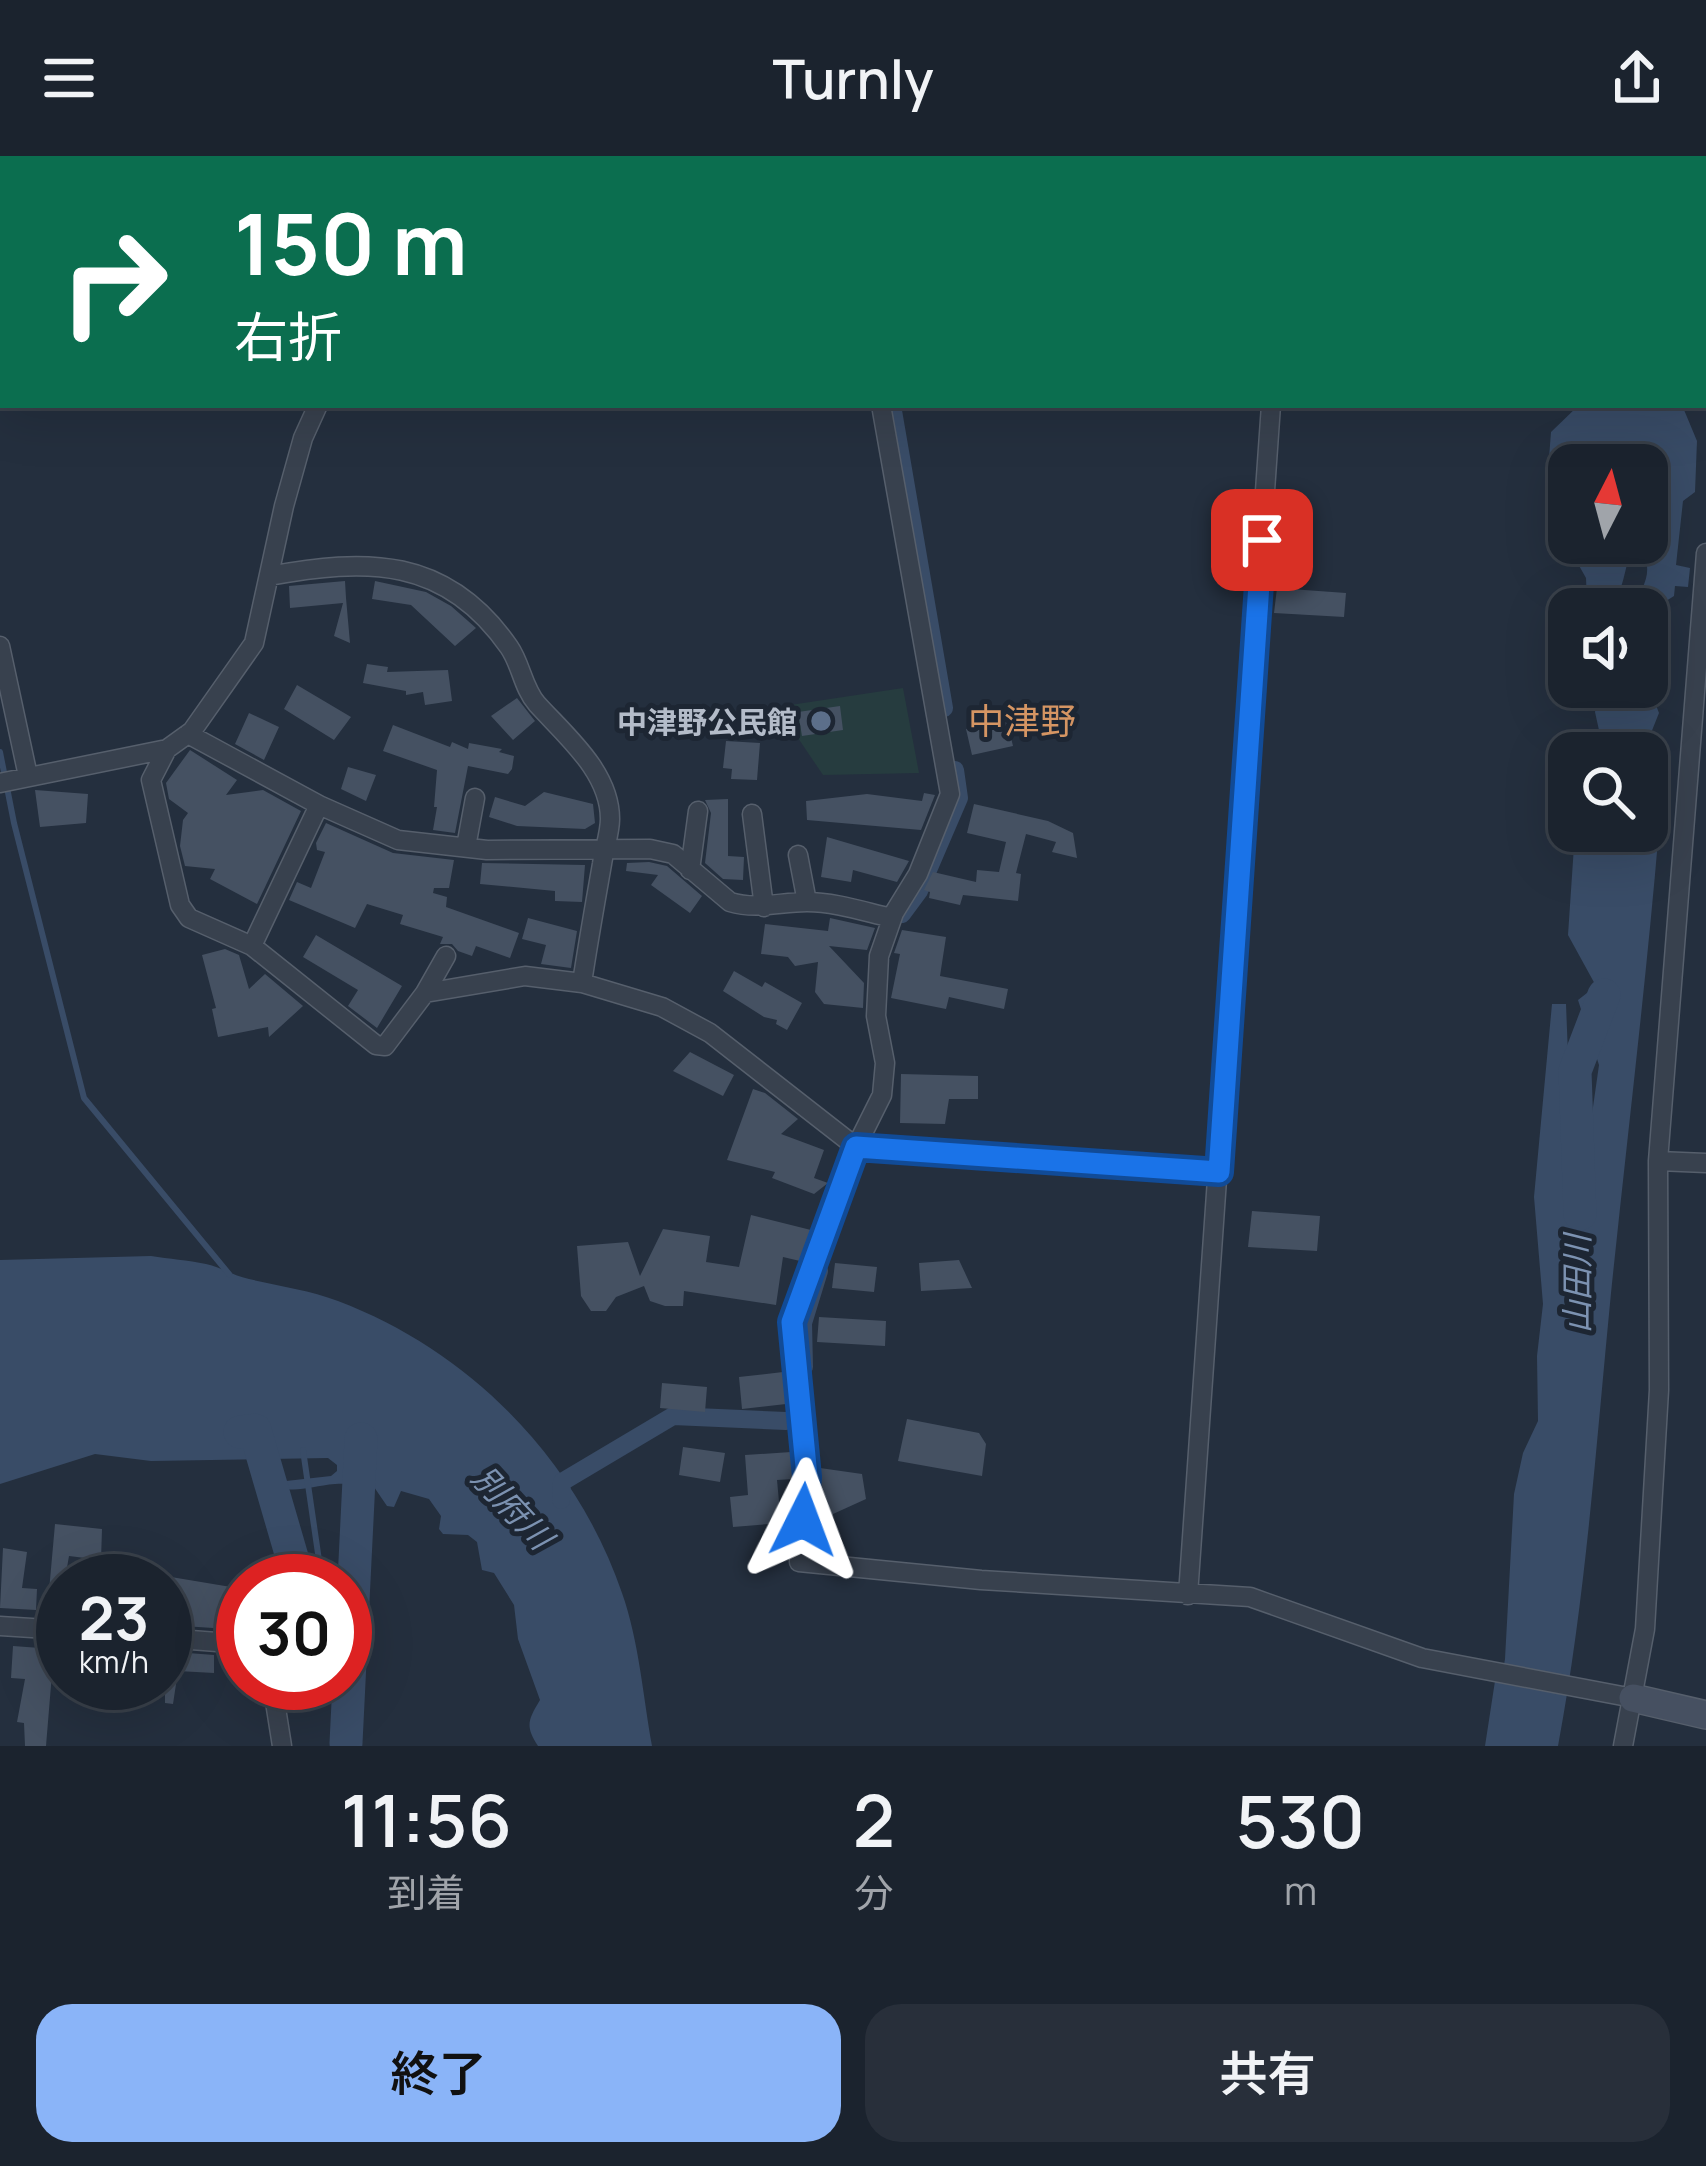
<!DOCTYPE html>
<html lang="ja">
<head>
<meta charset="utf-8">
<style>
  :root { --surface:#1b232e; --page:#282f3a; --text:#f1f3f6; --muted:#a0a4aa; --line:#39404a; --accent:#8ab4f8 }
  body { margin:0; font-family:Manrope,"Noto Sans JP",sans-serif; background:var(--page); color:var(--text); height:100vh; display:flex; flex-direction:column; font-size:45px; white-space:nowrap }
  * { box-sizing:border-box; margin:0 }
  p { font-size:39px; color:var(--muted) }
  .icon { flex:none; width:66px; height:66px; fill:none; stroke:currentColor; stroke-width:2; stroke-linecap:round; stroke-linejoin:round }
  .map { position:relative; height:1590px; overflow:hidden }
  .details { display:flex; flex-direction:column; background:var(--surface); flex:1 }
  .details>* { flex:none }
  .guide { position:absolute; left:0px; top:0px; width:1707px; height:252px; box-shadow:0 12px 48px #0002,0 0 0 3px var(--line); background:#0b6e4f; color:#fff; overflow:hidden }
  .needle { width:78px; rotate:6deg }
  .fabs { position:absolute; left:1548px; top:288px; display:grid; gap:24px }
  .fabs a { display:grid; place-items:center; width:120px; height:120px; border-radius:24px; background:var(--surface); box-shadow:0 12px 48px #0002,0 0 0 3px var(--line); font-size:60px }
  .speed { position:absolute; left:36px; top:1398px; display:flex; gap:24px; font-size:60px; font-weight:700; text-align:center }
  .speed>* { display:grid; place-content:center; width:156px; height:156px; border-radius:50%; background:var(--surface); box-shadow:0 12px 48px #0002,0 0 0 3px var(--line); line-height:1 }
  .speed small { font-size:30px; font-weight:400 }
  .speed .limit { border:18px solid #d22; background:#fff; color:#111 }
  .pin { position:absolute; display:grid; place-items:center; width:102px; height:102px; color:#fff; margin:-51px; border-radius:24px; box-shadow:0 6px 18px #0006 }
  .me { position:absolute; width:132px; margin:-66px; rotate:3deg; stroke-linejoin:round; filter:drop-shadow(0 0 9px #0008) }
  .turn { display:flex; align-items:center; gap:42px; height:252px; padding:0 36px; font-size:54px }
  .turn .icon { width:156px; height:156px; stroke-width:2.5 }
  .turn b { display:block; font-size:84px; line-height:102px }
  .eta { display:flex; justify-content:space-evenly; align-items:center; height:204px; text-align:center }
  .eta b { font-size:72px; font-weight:600; line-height:84px }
  .cta { display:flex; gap:24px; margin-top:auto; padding:24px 36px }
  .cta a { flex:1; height:138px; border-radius:36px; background:var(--accent); color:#111; font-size:48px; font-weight:600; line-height:138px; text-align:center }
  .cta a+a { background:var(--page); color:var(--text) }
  header { display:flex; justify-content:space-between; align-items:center; height:156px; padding:0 36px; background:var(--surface); font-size:54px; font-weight:600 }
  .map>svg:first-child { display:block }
</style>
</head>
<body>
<header><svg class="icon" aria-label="menu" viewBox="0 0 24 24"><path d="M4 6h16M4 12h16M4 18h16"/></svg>Turnly<svg class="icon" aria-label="share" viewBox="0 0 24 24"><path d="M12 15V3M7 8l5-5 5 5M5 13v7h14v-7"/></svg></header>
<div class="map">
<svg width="1706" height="1590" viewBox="0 0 1706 1590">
  <rect width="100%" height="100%" fill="#242f3e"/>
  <path fill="#263c3f" d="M903 532 919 617 823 619 777 551Z"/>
  <path fill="#394c67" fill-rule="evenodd" d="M1579 249H1682L1697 285 1695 336 1683 345 1676 409 1690 412 1688 431 1675 430 1674 440 1647 457V453H1632C1643 431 1656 414 1639 391H1634C1627 403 1626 415 1622 428 1618 439 1611 441 1609 453H1592L1587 447 1586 422 1564 383 1557 307 1549 302 1551 276ZM1569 309H1647V387H1607L1603 408H1596L1582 387H1569Z
    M1647 526 1659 557 1643 597H1604L1595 556 1601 531H1647Z
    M1647 661 1659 673C1646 828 1627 982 1611 1137 1596 1289 1586 1440 1558 1590H1485L1495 1525 1501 1526 1505 1503 1514 1338 1523 1297 1538 1265 1537 1200 1543 1148 1534 1041 1552 848H1566L1572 1002 1578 1014 1590 972 1599 909 1578 844 1596 830 1568 779 1575 675H1647Z
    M151 1100C169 1103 188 1104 206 1108 221 1111 234 1120 249 1123 279 1130 309 1134 338 1145 470 1195 576 1303 622 1437 639 1485 643 1540 652 1590H538C525 1570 528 1564 540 1544L518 1483 514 1449 494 1417 482 1414 477 1386 468 1379 443 1378 439 1373 441 1360 429 1343 401 1335 394 1351 387 1350 374 1331C361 1329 348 1327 335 1328 309 1330 292 1340 268 1327L331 1320 337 1315V1309L328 1302 151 1305 95 1298 0 1328V1104Z"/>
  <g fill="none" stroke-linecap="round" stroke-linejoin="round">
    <path stroke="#394c67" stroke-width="6" d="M0 596 14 667 84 942 229 1118
      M303 1294 322 1425
      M337 1527 346 1587"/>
    <path stroke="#394c67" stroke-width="18" d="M849 0V3
      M892 249 944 552
      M902 758 919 735 959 642 955 614
      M804 1211 803 1167 819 1115
      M561 1344 562 1326 673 1260 786 1265"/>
    <path stroke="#394c67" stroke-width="33" d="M1580 1058 1575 915 1604 839
      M240 1276 255 1274 299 1425
      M346 1587 361 1283"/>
  </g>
  <path fill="#455162" d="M345 425 346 442 350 487 334 480 343 447 290 452 289 430Z
    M375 425 426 436 451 450 476 472 455 490 411 449 372 443Z
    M1277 432 1346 437 1344 461 1274 457Z
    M367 508 388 511 387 516 448 514 452 545 425 549 423 536 406 539V535L363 527Z
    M297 529 351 561 334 584 284 553Z
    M517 542 535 565 513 584 491 560Z
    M840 550 843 574 802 580 798 556Z
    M249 557 279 571 264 604 235 588Z
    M1007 565 1013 590 972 599 966 573Z
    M393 569 450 591 452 586 468 593 469 587 502 593 499 596 514 600 512 613 508 618 468 610 455 677 433 674 437 651H434L437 614 383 595Z
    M726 585 760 587 757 624 731 623 732 613 723 612Z
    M190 594 237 624 226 639 263 634 301 655 257 748 210 723 215 713 185 710 180 690 183 664 188 657 169 643 166 627Z
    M348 611 376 619 366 645 341 633Z
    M35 634 88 638 86 667 40 671Z
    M544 636 593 648 595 667 585 673 517 670 489 661 495 641 525 650Z
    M924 637 935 639 921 674 807 664 806 645 867 638 922 645Z
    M728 643V700L744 701 743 724 723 723 705 707 711 657 705 644Z
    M974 648 1048 665 1073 677 1077 702 1052 696 1056 686 1026 678 1016 717 1021 718 1018 745 963 739 960 749 929 742 930 736 924 734 933 716 976 726 977 714 999 716 1006 686 967 677Z
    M326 667 393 697 454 704 449 732H434L433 737 447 741 446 751 519 777 510 802 476 790 472 800 458 795 452 788H440L443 781 400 768 403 759 367 748 355 772 289 744 297 726 311 732 325 696 317 694 316 687Z
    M827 681 909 705 897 726 853 714 851 726 821 721Z
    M649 706 667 710 702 740 690 757 651 729 658 719 626 715 627 707Z
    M482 707 585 709 582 746 555 745V735L480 728Z
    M528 762 577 775 571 812 541 808 546 789 522 783Z
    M830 762 875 772 867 794 829 790 864 827 863 852 824 848 815 836 818 806 795 810 788 801 761 798 765 768 828 775Z
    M902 774 946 781 940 820 1008 833 1004 853 949 841 946 853 891 842 900 798 894 797Z
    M316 779 402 830 377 872 348 850 358 834 303 801Z
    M225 793 239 799 249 833 265 818 303 850 269 881 268 871 218 881 212 853 216 852 202 799Z
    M734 815 762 831 765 826 802 847 787 874 776 868 777 864 764 861 723 835Z
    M690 896 734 919 723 940 673 915Z
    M901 918 978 920V943H949L945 968 900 967Z
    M753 933 765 937 798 963 781 978 824 994 814 1022 828 1027 814 1038 772 1022 775 1016 727 1004Z
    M1252 1055 1320 1060 1317 1095 1248 1091Z
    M751 1059 811 1074 800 1105 783 1101 776 1149 684 1135 683 1150H665L650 1145 644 1130 616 1141 606 1155H591L581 1140 577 1090 628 1086 640 1120 663 1073 710 1080 706 1106 739 1111Z
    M959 1104 972 1132 921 1135 919 1107Z
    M835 1107 877 1111 874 1136 832 1132Z
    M819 1161 886 1165 885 1190 817 1186Z
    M783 1216 786 1248 742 1253 739 1221Z
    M662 1227 707 1231 705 1256 660 1252Z
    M907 1263 979 1277 986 1288 982 1320 898 1305Z
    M683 1291 725 1297 720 1326 679 1319Z
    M791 1296 793 1323 777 1324 781 1367 733 1371 730 1341 748 1339 745 1299Z
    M820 1312 862 1318 866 1343 833 1358 827 1395 814 1394Z
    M55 1368 102 1373 101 1404 69 1400 63 1435H49Z
    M3 1392 27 1396 22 1432 37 1433 36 1454 0 1452Z
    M165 1420 243 1433V1474L183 1470 188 1456 165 1453Z
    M13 1490 54 1493 46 1590H25L24 1567 17 1566 25 1523 11 1522Z
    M175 1496 214 1499V1517L178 1515 173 1548 165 1547V1505L172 1506Z"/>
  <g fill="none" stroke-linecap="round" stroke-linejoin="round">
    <g stroke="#565f6c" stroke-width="21">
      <path id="street" d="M837 0 838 3
        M211 3 217 0
        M328 3 329 0
        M1288 3V0
        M0 62 3 61
        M881 249 950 638 918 718 894 757 879 800 876 860 885 907 882 939 856 991 792 1166 807 1321 799 1406 981 1424 1250 1441 1422 1502 1633 1542
        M0 490 28 620
        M188 578 319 649 252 790
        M167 593 151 624 180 749 189 762 252 790 376 889 385 890 425 837 525 820 582 827C588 787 595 748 602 708 604 694 610 677 610 663 610 616 566 580 537 548 523 532 521 508 509 491 446 400 366 402 269 420
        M0 627 167 593 192 575 254 487 284 350 303 282 318 249
        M319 649 398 684 487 694 650 693 673 698 730 746C757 754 780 746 807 746 835 746 865 756 892 762
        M752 658 764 751
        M466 691 475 642
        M798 699 807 746
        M690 714 698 655
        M582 827 662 851 710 877 856 991 1219 1016
        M425 837 446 800
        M1658 1005 1706 1007
        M1188 1439 1271 249
        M0 1470 63 1474
        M165 1482 243 1488
        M272 1527 282 1590
        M1623 1590 1645 1473 1659 1234 1658 1005 1706 397"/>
    </g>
    <g stroke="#565f6c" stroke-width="30">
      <path id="secondary" d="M1633 1542 1706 1559"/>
    </g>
    <use href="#street" stroke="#38414e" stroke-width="18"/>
    <use href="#secondary" stroke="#465061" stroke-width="27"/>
  </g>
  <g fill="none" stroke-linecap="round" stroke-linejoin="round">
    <g stroke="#114b97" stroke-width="30">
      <path id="route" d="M803 1364 807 1321 792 1166 856 991 1219 1016 1262 384"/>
    </g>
    <use href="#route" stroke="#1a73e8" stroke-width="21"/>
  </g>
  <circle fill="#5c6f8a" stroke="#1d2633" stroke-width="4.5" cx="821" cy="565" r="12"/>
  <g text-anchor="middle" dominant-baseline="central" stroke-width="10" stroke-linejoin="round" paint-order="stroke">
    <g font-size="30" font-weight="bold" fill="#b4bcc9" stroke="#1d2633" text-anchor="end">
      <text x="797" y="565">中津野公民館</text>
    </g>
    <g font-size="33" font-style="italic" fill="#7c92b1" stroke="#1d2633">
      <text transform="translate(1576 1128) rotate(-90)">山田川</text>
      <text transform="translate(513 1351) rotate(47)">別府川</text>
    </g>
    <g font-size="36" fill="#d59563" stroke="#1d2633">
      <text x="1022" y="564">中津野</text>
    </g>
  </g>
</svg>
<div class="fabs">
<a><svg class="needle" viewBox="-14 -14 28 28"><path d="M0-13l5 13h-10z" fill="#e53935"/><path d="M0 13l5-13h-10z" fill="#a0a4aa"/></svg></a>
<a><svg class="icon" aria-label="sound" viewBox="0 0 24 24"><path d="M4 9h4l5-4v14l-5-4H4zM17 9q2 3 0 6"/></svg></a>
<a><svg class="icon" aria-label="search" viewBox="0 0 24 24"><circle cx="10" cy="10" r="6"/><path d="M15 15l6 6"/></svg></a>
</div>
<div class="speed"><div>23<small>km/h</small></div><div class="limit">30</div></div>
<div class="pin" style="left:1262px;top:384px;background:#d93025"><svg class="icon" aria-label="arrive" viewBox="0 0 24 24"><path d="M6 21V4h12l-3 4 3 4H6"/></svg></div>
<svg class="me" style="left:803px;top:1364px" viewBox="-20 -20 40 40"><path d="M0-17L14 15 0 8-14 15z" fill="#1a73e8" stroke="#fff" stroke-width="4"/></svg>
<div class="guide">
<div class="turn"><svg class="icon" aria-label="right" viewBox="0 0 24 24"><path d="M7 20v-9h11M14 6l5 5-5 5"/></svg><div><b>150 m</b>右折</div></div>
</div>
</div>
<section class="details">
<div class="eta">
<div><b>11:56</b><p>到着</p></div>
<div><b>2</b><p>分</p></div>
<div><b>530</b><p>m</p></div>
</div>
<div class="cta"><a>終了</a><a>共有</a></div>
</section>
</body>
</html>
